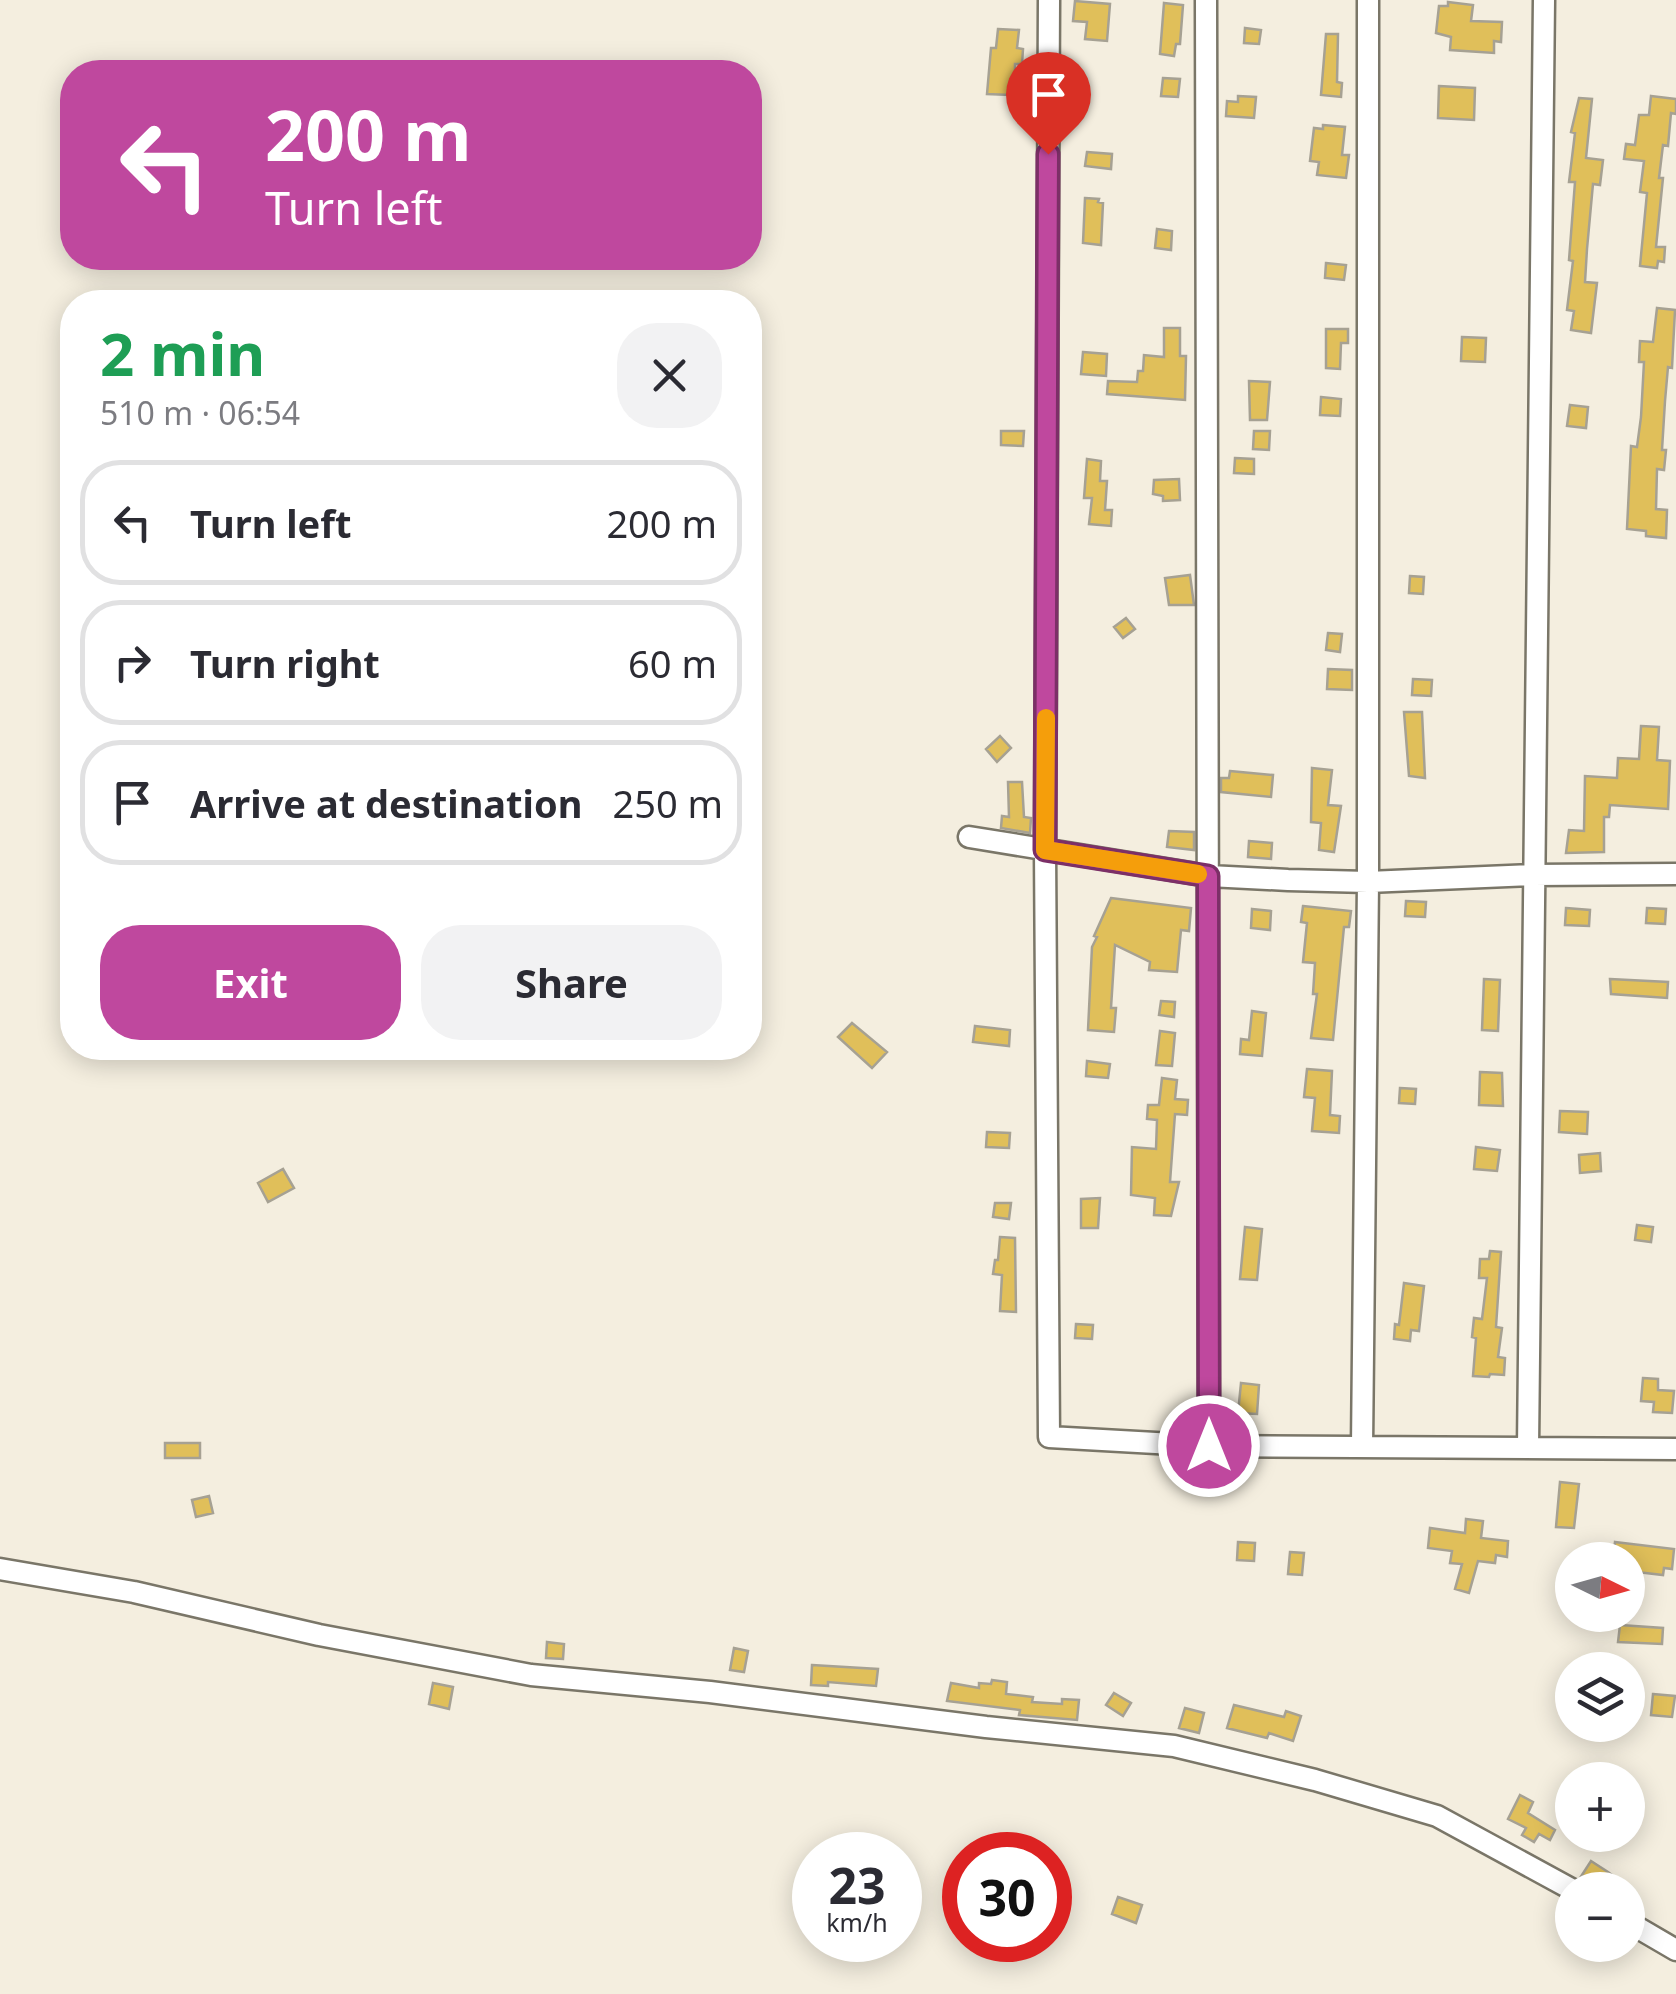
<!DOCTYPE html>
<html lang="en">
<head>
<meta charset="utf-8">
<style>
  :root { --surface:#fff; --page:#f2f2f3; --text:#2b2b33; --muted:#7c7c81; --line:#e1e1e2; --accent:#bf489e }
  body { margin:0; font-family:"Noto Sans",sans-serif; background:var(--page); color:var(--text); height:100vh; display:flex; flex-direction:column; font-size:38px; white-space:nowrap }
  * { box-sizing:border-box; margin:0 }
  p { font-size:32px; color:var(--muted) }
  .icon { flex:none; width:55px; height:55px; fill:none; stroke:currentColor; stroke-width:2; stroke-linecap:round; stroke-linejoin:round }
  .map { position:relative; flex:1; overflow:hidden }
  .details { position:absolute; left:60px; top:290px; width:702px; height:770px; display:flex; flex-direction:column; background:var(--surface); border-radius:40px; box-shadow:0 5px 25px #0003 }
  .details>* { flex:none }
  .banner { position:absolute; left:60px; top:60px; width:702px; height:210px; border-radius:40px; box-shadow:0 5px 25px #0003; background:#bf489e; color:#fff; overflow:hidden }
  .needle { width:65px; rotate:95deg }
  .buttons { position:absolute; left:1555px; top:1542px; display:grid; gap:20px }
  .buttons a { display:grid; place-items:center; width:90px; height:90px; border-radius:50%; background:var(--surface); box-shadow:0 5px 25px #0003; font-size:50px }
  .speed { position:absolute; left:792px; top:1832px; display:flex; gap:20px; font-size:50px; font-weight:700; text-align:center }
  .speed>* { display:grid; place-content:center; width:130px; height:130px; border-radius:50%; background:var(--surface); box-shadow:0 5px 25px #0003; line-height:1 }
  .speed small { font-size:25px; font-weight:400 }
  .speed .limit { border:15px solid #d22; background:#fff; color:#111 }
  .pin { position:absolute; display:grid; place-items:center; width:85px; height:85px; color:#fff; margin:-102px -42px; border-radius:50% 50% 50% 0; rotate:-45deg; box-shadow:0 0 10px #0007 }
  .pin .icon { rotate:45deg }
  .me { position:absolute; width:110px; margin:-55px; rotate:0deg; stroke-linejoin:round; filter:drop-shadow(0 0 8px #0008) }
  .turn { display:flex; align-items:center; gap:35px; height:210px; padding:0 40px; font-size:45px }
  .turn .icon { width:130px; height:130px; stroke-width:2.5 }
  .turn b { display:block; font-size:70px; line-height:85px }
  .round { display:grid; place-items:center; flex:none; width:105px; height:105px; border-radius:40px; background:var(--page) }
  .headline { display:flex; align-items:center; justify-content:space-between; height:170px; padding:0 40px }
  h1 { font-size:60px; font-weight:700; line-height:75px; color:#1e9e55 }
  .action { display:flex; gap:20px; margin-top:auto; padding:20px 40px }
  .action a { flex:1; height:115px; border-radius:40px; background:var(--accent); color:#fff; font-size:40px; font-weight:700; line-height:115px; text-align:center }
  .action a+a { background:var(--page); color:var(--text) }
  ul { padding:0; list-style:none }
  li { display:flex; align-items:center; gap:30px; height:125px; margin:0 20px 15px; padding:0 20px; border:5px solid var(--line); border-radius:40px }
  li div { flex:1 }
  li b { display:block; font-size:38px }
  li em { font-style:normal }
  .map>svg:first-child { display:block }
</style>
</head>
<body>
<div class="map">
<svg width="1676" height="1994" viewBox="0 0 1676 1994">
  <rect width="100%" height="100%" fill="#f4eedf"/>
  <path fill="#e0bf5a" stroke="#a6a193" stroke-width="2.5" d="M1075 1 1110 4 1107 41 1085 39 1087 22 1073 21Z
    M1448 2 1473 5 1471 21 1502 22 1501 42 1494 41V53L1450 50 1451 37 1436 33 1439 6H1448Z
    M1164 3 1183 5 1180 44H1176L1174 56 1160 54Z
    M1245 28 1261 30 1259 44 1244 43Z
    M998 29 1019 30 1017 48 1023 49 1022 64H1015V93L1011 95 987 94 991 48H996Z
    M1326 34H1338L1337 82 1342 83 1341 97 1321 95Z
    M1163 78 1180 79 1178 97 1161 96Z
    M1439 86 1475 88 1474 120 1438 118Z
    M1238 96 1256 97 1254 118 1226 116 1227 101 1238 102Z
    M1651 96 1676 99V114L1671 113 1668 146 1663 145 1659 178H1663L1656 247H1665L1664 262 1658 261 1657 268 1640 266 1647 193 1640 192 1644 161 1624 159 1626 144 1635 145 1639 115H1649Z
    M1579 98 1592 99 1586 158 1603 160 1600 185 1593 184 1587 249 1585 282 1597 283 1591 333 1571 330 1574 311 1567 310 1573 261 1569 260 1575 182H1569L1575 133 1571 132Z
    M1323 125 1345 127 1342 155H1349L1346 178 1317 175 1319 162 1310 161 1314 128 1323 129Z
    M1087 152 1112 154 1111 169 1085 166Z
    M1085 198 1099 199 1098 202 1103 203 1101 245 1083 243Z
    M1157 229 1172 231 1171 250 1155 248Z
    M1326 263 1346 265 1344 280 1325 278Z
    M1657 308 1675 310 1672 368 1668 367 1665 401 1662 450H1666L1664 470 1657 469 1656 509 1667 510 1666 538 1646 536V531L1627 529 1631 446 1637 447 1641 417 1644 362H1639L1640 341 1653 342Z
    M1164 328H1180V356H1186L1185 400 1107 394 1108 381 1137 382 1138 371H1143L1144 355 1164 357Z
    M1326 329H1348V343H1341L1340 369 1326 368Z
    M1462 337 1486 338 1485 362 1461 361Z
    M1083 352 1107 354 1106 376 1081 374Z
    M1249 381 1270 382 1267 420H1250Z
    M1321 397 1341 399 1340 416 1320 415Z
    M1570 405 1588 407 1586 428 1567 426Z
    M1001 431H1024L1023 446 1001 445Z
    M1254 431H1270L1269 450 1253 449Z
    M1235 458 1254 459V474L1234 473Z
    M1087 459 1101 461 1100 481H1107L1105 510H1112L1111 526 1089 524 1092 498H1084Z
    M1179 479 1180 500 1163 501V496L1153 494 1154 480Z
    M1190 575 1194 605H1169L1165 578Z
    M1410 576 1424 577 1423 594 1409 593Z
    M1126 618 1135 629 1123 638 1114 627Z
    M1328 633 1342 634 1340 652 1326 650Z
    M1328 669 1352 670V690L1327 689Z
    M1413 679 1432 680 1431 696 1412 695Z
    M1404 712H1422L1425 778 1409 776Z
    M1641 726 1659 727 1657 760 1670 761 1668 809 1610 805 1609 817H1604V852L1566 853 1569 830 1584 831 1585 776 1617 778 1618 758 1639 759Z
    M1000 736 1011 748 997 762 986 749Z
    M1312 768 1332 770 1328 805 1341 806 1334 852 1319 850 1321 823 1311 822Z
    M1230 771 1273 775 1271 797 1221 792V778H1229Z
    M1008 782H1022L1024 817 1031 818 1030 833 1001 828 1002 816 1009 817Z
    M1169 831 1194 832V850L1167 847Z
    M1249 841 1272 843 1271 859 1248 857Z
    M1111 898 1191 908 1189 931 1181 930 1177 972 1149 970 1150 962 1115 945 1111 1008H1116L1114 1032 1088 1030 1092 947 1097 937 1094 936Z
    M1406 901 1426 902 1425 917 1405 916Z
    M1303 906 1351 911 1349 927H1344L1333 1040 1311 1038 1317 994H1313L1315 963 1303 962 1307 923 1301 922Z
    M1566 908 1590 910 1589 926 1565 925Z
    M1647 908 1666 909 1665 924 1646 923Z
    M1252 909 1271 911 1270 930 1251 928Z
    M1484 979 1500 980 1498 1031 1482 1030Z
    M1610 979 1668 982 1667 998 1611 994Z
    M1161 1001 1175 1002 1174 1017 1159 1015Z
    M1252 1011 1266 1013 1262 1056 1240 1054 1241 1039 1249 1040Z
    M852 1023 887 1052 872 1068 838 1037Z
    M975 1026 1010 1030 1009 1046 973 1042Z
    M1160 1031 1175 1033 1172 1066 1156 1065Z
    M1087 1061 1110 1064 1108 1078 1086 1076Z
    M1307 1069 1332 1071 1330 1115 1340 1116 1339 1133 1312 1131 1315 1098 1304 1097Z
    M1480 1072 1502 1073 1503 1106 1479 1105Z
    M1162 1078 1177 1080 1175 1099 1188 1100 1187 1115 1175 1114 1170 1182H1179L1171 1216 1154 1215 1155 1198 1131 1195 1132 1147 1156 1149 1157 1120 1147 1119 1148 1105H1159Z
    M1400 1088 1416 1089 1415 1104 1399 1103Z
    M1560 1111 1588 1112 1587 1134 1559 1132Z
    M987 1132 1010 1133 1009 1148 986 1147Z
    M1476 1147 1500 1150 1497 1171 1474 1169Z
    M1600 1153 1601 1171 1580 1173 1579 1155Z
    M283 1169 294 1188 268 1202 258 1183Z
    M1100 1198 1098 1228H1081V1199Z
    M995 1203H1011L1009 1219 993 1217Z
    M1637 1225 1653 1227 1651 1242 1635 1240Z
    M1245 1227 1262 1229 1257 1280 1240 1279Z
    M1000 1237 1015 1238 1016 1312 1000 1311 1002 1275 993 1274 995 1260H998Z
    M1490 1251 1501 1252 1496 1327 1502 1328 1498 1357 1505 1358 1504 1375 1490 1374 1489 1377 1473 1376 1476 1338 1472 1337 1474 1318 1482 1319 1487 1278H1479L1480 1259H1489Z
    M1404 1283 1424 1286 1419 1331 1411 1330 1410 1341 1394 1339 1395 1324 1399 1325Z
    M1076 1324 1093 1325 1092 1339 1075 1338Z
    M1643 1378 1658 1379V1390L1674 1391 1672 1413 1653 1412 1654 1402 1641 1401Z
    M1241 1383 1259 1385 1257 1414 1238 1413Z
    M165 1443H200V1458H165Z
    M1560 1482 1579 1484 1574 1528 1556 1527Z
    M209 1496 213 1513 196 1517 192 1500Z
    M1466 1519 1483 1521 1481 1538 1508 1541 1507 1557 1496 1555 1495 1563 1478 1561 1469 1593 1455 1589 1462 1564 1450 1563 1452 1551 1428 1548 1430 1528 1465 1533Z
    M1238 1542 1255 1543 1254 1561 1237 1560Z
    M1615 1542 1674 1549 1672 1569 1664 1568 1663 1575 1628 1571V1560H1613Z
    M1290 1552 1304 1553 1302 1575 1288 1574Z
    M1620 1625 1663 1628 1662 1644 1618 1642Z
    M547 1642 564 1644 563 1659 546 1658Z
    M734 1648 748 1651 744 1672 730 1670Z
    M812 1665 878 1669 876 1686 828 1682V1686L811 1685Z
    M992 1680 1007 1682 1006 1694 1033 1697 1032 1702 1062 1704V1699L1079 1700 1077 1720 1019 1715 1020 1710 947 1701 951 1683 979 1688V1683L991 1684Z
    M433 1683 453 1687 449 1709 429 1704Z
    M1114 1693 1131 1703 1123 1716 1106 1705Z
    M1653 1694 1675 1696 1672 1717 1651 1715Z
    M1234 1705 1284 1717 1286 1711 1301 1716 1293 1741 1269 1733 1267 1738 1227 1728Z
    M1185 1708 1204 1713 1199 1733 1179 1728Z
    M1520 1795 1533 1802 1528 1813 1555 1830 1550 1840 1539 1834 1534 1842 1522 1835 1526 1828 1508 1819Z
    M1591 1861 1608 1872 1632 1890H1592L1586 1887 1580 1878Z
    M1118 1897 1142 1905 1136 1923 1112 1914Z"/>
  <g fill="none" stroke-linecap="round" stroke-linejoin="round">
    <g stroke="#7a7668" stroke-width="25">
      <path id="minor" d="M1049 0 1045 850 1049 1437 1209 1446 1676 1449
        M1206 0 1209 1446
        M969 837 1209 876 1288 880 1368 882 1533 875 1676 874
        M1362 1446 1368 882V0
        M1528 1447 1544 0
        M0 1569 134 1592 319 1635 531 1675 710 1692 986 1727 1174 1746 1315 1780 1437 1816 1573 1890
        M1628 1922 1676 1950"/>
    </g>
    <use href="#minor" stroke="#fff" stroke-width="20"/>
  </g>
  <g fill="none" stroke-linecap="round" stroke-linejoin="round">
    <g stroke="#7c2f67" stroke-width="25">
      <path id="route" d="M1048 154 1045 850 1208 876 1209 1446"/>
    </g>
    <use href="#route" stroke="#bf489e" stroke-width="18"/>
    <path stroke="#f59e0b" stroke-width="18" d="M1046 718 1045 850 1198 874"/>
  </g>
</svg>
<div class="buttons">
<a><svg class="needle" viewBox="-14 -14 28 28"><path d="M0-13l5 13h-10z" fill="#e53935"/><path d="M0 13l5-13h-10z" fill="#7c7c81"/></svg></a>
<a><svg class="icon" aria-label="layers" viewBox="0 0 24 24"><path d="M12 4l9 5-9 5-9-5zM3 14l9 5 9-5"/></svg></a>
<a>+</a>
<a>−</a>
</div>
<div class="speed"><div>23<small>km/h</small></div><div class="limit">30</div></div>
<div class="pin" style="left:1048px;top:154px;background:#d93025"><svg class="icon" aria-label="arrive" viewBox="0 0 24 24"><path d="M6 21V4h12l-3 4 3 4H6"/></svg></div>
<svg class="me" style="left:1209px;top:1446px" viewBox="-20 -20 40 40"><circle r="17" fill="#bf489e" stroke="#fff" stroke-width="3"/><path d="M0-11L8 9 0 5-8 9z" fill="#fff"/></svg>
<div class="banner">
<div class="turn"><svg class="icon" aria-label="left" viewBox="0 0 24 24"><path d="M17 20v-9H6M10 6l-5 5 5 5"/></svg><div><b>200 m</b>Turn left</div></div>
</div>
<section class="details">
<div class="headline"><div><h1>2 min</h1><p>510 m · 06:54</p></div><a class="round"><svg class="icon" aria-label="close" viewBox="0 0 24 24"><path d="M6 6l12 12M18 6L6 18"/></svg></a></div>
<ul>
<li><svg class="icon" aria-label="left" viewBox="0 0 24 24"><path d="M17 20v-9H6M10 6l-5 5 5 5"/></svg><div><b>Turn left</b></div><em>200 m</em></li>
<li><svg class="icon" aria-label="right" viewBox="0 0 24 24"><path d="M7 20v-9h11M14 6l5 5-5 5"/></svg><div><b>Turn right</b></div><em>60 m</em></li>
<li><svg class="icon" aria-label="arrive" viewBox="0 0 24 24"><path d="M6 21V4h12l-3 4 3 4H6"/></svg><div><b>Arrive at destination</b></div><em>250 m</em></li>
</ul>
<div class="action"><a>Exit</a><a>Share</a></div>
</section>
</div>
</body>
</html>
